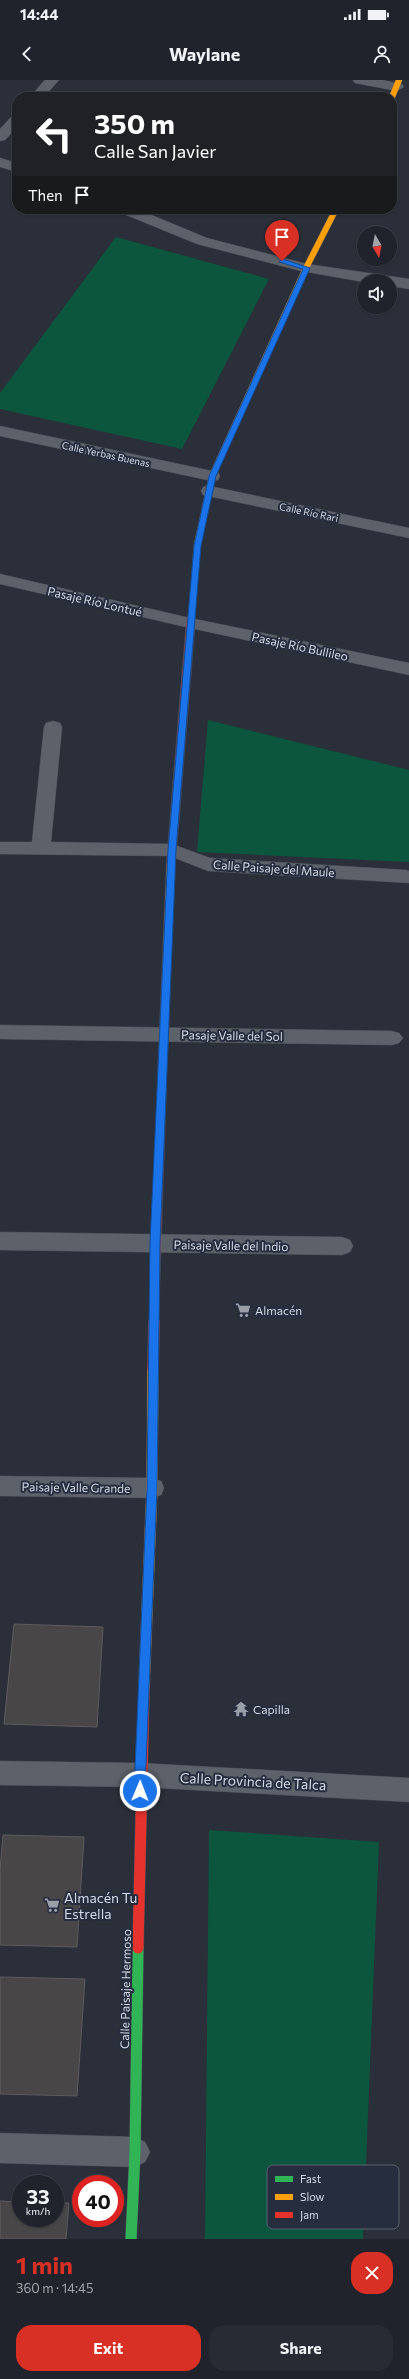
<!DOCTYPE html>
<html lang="en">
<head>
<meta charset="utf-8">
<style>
  :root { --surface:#20232b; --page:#282b33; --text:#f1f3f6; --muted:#a2a4a9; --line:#3d4047; --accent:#d93025 }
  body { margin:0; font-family:Commissioner,sans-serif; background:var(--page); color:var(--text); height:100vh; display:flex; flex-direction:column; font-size:15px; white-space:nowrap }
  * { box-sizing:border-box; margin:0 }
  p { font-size:13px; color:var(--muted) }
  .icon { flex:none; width:22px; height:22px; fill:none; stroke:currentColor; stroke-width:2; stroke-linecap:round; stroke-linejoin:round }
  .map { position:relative; height:2159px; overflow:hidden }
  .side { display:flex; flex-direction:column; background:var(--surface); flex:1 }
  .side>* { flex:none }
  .hud { position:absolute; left:12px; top:12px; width:385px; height:122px; border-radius:16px; box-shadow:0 1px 3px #0004,0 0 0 1px var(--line); background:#202124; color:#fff; overflow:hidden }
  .needle { width:26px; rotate:170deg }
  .buttons { position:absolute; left:357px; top:146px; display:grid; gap:8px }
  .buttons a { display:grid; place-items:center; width:40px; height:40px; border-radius:50%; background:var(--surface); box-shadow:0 1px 3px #0004,0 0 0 1px var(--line); font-size:20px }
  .speed { position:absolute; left:12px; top:2095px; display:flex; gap:8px; font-size:20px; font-weight:700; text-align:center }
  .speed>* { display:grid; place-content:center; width:52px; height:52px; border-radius:50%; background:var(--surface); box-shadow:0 1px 3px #0004,0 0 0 1px var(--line); line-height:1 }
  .speed small { font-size:10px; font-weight:400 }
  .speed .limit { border:6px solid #d22; background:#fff; color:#111 }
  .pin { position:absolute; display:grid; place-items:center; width:34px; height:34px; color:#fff; margin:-41px -17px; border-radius:50% 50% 50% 0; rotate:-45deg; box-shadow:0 0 4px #0007 }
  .pin .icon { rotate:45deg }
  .me { position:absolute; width:44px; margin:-22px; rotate:1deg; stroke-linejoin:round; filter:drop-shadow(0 0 3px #0008) }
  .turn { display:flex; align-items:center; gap:14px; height:84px; padding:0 16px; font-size:18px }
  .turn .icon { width:52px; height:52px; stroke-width:2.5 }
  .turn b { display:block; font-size:28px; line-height:34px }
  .then { display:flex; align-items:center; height:38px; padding:0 16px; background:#0003; gap:8px; font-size:15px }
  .round { display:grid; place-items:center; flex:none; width:42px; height:42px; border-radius:16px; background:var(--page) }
  .head { display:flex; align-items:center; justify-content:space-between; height:68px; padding:0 16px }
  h1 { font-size:24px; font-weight:700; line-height:30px; color:var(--accent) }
  .button { display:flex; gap:8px; margin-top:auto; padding:8px 16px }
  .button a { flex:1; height:46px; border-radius:16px; background:var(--accent); color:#fff; font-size:16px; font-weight:700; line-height:46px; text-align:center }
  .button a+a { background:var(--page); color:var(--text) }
  .status { display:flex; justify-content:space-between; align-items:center; height:28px; padding:0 20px; background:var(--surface); direction:ltr }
  .status svg { height:11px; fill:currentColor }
  header { display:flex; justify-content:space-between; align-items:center; height:52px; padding:0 16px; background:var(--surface); font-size:18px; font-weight:700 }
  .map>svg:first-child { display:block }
</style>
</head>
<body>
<div class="status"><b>14:44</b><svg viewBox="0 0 49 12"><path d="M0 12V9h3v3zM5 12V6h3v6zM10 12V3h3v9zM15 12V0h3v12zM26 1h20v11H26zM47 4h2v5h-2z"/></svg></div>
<header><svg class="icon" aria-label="back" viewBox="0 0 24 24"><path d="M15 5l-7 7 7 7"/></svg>Waylane<svg class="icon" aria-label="person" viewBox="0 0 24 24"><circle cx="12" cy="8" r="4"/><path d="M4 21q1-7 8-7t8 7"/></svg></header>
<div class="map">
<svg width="409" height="2159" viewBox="0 0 409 2159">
  <rect width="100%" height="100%" fill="#2b2f39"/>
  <path fill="#0b563c" d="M116 157 269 199 182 369 0 329V313Z
    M208 640 409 690V782L197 772Z
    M209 1750 379 1762 363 2159H205Z"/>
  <path fill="#484647" stroke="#5e5c5d" d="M14 1544 103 1547 97 1647 4 1644Z
    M3 1755 84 1757 77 1867 0 1865V1790Z
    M0 1897 85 1899 77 2016 0 2014Z
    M0 2121 21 2122V2138H55V2123H69L66 2159H0Z"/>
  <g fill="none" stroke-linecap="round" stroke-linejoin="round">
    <g stroke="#474a53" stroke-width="1">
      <path id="street" d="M45 0H59L44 17H30Z
        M353 0H382L402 4 404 7 397 11 355 3Z
        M17 35V47L5 60 0 61V49L12 36Z
        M0 78 17 83V92L0 87Z
        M117 129H137L207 158 307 184 409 199V209L390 206V201L364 202 301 191 197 164 119 132Z
        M0 346 212 391 218 392 220 396 218 400 212 401 0 356Z
        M209 406 409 448V458L203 415 201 411 203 407Z
        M0 494 190 538 409 583V595L190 548 0 504Z
        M53 641 60 643 62 647 51 762 172 764 210 778 406 790 409 791V803L208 791 170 776 0 774V762H32L44 647 46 643Z
        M0 945 392 951 399 953 403 958 399 963 392 965 0 959Z
        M0 1152 342 1157 350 1160 353 1166 350 1172 342 1175 0 1170Z
        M0 1396 152 1398 161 1401 164 1408 161 1415 152 1418 0 1416Z
        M0 1681 140 1683 409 1698V1722L140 1707 0 1705Z
        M0 2053 135 2057 145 2062 150 2072 145 2082 135 2087 0 2083Z"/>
    </g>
    <g stroke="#474a53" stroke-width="12">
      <path id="fast" d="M131 2159 135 2072 138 1868"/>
    </g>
    <g stroke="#474a53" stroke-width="7">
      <path id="slow-far2" d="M392 17 399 0
        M196 480 197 465 212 396 306 188 336 129"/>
    </g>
    <g stroke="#474a53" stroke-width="10">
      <path id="slow-far1" d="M163 971 171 782"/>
    </g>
    <g stroke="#474a53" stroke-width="12">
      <path id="slow" d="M144 1608 152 1408 153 1290"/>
    </g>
    <g stroke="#474a53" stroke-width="7">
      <path id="jam-far2" d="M191 540 196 480"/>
    </g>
    <g stroke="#474a53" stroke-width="10">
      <path id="jam-far1" d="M171 782 191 539
        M154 1243 163 971"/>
    </g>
    <g stroke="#474a53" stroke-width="12">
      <path id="jam" d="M153 1290 154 1242
        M138 1868 144 1608"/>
    </g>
    <use href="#street" fill="#5d616a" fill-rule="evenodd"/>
    <use href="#fast" stroke="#30b455" stroke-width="11"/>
    <use href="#slow-far2" stroke="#ff9f0a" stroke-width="6"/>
    <use href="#slow-far1" stroke="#ff9f0a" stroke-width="8"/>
    <use href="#slow" stroke="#ff9f0a" stroke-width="11"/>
    <use href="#jam-far2" stroke="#e5322d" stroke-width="6"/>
    <use href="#jam-far1" stroke="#e5322d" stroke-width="8"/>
    <use href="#jam" stroke="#e5322d" stroke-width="11"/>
  </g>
  <path fill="#1a73e8" stroke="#114b97" d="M282 179 310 188 216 396 201 466 176 770 160 1163 157 1408 145 1711 140 1716 134 1711 147 1408 150 1163 168 770 194 466 209 396 303 189 279 182Z"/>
  <defs>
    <g id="supermarket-bare" transform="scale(1.2)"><path d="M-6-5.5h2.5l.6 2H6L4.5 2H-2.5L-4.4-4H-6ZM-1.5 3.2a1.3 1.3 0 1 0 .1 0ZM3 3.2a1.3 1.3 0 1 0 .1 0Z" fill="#999ea9" stroke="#252d3f" stroke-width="2.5" paint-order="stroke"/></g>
    <g id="temple-bare" transform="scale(1.2)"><path d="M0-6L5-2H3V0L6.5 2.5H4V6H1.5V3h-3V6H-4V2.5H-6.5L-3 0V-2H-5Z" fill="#999ea9" stroke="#252d3f" stroke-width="2.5" paint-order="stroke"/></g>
  </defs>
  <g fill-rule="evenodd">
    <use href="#supermarket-bare" x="243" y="1230"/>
    <use href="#temple-bare" x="241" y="1629"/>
    <use href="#supermarket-bare" x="52" y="1825"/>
  </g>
  <g text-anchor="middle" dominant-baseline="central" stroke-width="4" stroke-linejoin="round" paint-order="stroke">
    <g font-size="10" fill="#d4dae6" stroke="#252d3f">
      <text transform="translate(106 374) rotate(12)">Calle Yerbas Buenas</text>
      <text transform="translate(309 432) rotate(12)">Calle Río Rari</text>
    </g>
    <g font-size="12" fill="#d4dae6" stroke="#252d3f">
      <text transform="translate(95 521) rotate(13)">Pasaje Río Lontué</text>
      <text transform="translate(300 566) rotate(12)">Pasaje Río Bullileo</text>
      <text transform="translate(274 788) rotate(4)">Calle Paisaje del Maule</text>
      <text transform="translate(232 955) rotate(1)">Pasaje Valle del Sol</text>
      <text transform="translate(231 1165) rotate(1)">Paisaje Valle del Indio</text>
      <text transform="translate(76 1407) rotate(1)">Paisaje Valle Grande</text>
      <text transform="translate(125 1909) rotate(-89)">Calle Paisaje Hermoso</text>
    </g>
    <g font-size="12" fill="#d4dae6" stroke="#252d3f" text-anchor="start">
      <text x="255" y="1230">Almacén</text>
      <text x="253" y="1629">Capilla</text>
    </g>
    <g font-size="14" fill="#d4dae6" stroke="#252d3f">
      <text transform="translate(253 1701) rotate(3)">Calle Provincia de Talca</text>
    </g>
    <g font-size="14" fill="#d4dae6" stroke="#252d3f" text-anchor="start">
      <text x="64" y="1817">Almacén Tu<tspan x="64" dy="16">Estrella</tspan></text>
    </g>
  </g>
  <rect x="267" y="2085" width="132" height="64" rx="6" fill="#252d3f" stroke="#5a6171" stroke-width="1"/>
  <rect x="275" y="2096" width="18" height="6" fill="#30b455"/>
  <rect x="275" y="2114" width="18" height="6" fill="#ff9f0a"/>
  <rect x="275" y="2132" width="18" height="6" fill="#e5322d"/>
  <g font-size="11" fill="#d4dae6">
    <text x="300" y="2103">Fast</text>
    <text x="300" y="2121">Slow</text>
    <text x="300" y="2139">Jam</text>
  </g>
</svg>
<div class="buttons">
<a><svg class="needle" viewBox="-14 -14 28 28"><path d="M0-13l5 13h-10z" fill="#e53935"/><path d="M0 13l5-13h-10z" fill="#a2a4a9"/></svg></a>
<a><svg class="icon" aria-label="sound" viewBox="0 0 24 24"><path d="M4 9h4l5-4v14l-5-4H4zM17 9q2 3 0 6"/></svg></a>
</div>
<div class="speed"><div>33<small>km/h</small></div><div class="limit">40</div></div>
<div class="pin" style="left:282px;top:181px;background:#d93025"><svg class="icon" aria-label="arrive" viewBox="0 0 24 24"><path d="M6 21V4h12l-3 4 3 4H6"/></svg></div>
<svg class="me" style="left:140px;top:1711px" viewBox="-20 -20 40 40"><circle r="17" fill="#1a73e8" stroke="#fff" stroke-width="3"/><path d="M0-11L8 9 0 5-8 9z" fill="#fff"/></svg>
<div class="hud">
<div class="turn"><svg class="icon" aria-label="left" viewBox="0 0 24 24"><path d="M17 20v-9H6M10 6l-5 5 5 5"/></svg><div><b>350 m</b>Calle San Javier</div></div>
<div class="then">Then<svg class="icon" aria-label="arrive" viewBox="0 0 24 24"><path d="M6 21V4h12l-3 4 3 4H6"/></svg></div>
</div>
</div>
<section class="side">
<div class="head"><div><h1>1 min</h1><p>360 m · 14:45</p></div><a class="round" style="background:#d93025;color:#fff"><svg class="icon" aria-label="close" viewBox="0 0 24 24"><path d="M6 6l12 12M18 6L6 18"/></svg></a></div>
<div class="button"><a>Exit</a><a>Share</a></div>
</section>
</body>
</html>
